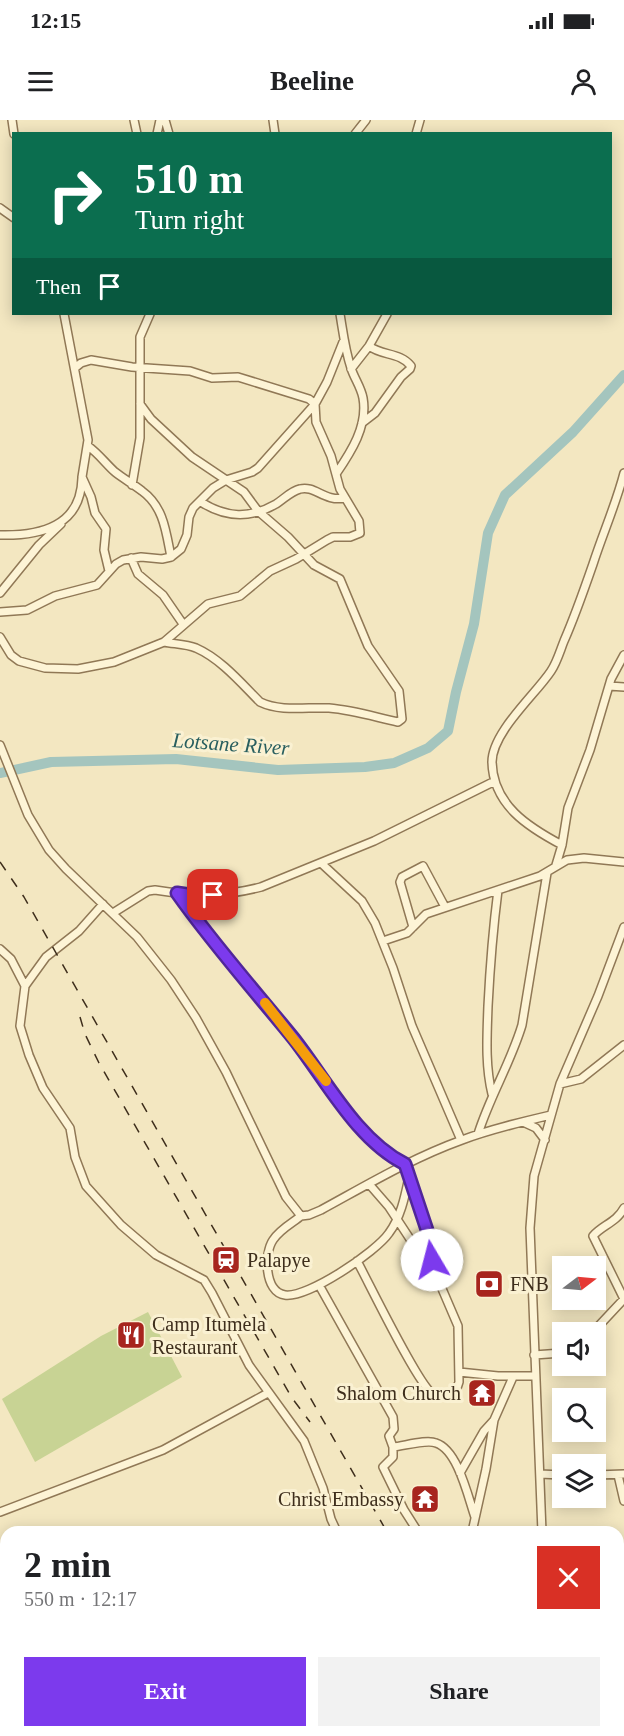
<!DOCTYPE html>
<html lang="en">
<head>
<meta charset="utf-8">
<style>
  :root { --surface:#fff; --page:#f2f2f2; --text:#202124; --muted:#757577; --accent:#7c3aed }
  body { margin:0; font-family:Georgia,serif; background:var(--page); color:var(--text); height:100vh; display:flex; flex-direction:column; font-size:22px; white-space:nowrap }
  * { box-sizing:border-box; margin:0 }
  p { font-size:20px; color:var(--muted) }
  .icon { flex:none; width:33px; height:33px; fill:none; stroke:currentColor; stroke-width:2; stroke-linecap:round; stroke-linejoin:round }
  .map { position:relative; flex:1; overflow:hidden }
  .panel { position:absolute; left:0px; top:1406px; width:624px; height:212px; display:flex; flex-direction:column; background:var(--surface); border-radius:18px 18px 0 0; box-shadow:0 3px 15px #0003 }
  .panel>* { flex:none }
  .top-card { position:absolute; left:12px; top:12px; width:600px; height:183px; border-radius:0px; box-shadow:0 3px 15px #0003; background:#0b6e4f; color:#fff; overflow:hidden }
  .needle { width:39px; rotate:74deg }
  .tools { position:absolute; left:552px; top:1136px; display:grid; gap:12px }
  .tools a { display:grid; place-items:center; width:54px; height:54px; border-radius:0px; background:var(--surface); box-shadow:0 3px 15px #0003; font-size:30px }
  .pin { position:absolute; display:grid; place-items:center; width:51px; height:51px; color:#fff; margin:-26px; border-radius:12px; box-shadow:0 3px 9px #0006 }
  .me { position:absolute; width:66px; margin:-33px; rotate:352deg; stroke-linejoin:round; filter:drop-shadow(0 0 4px #0008) }
  .turn { display:flex; align-items:center; gap:21px; height:126px; padding:0 24px; font-size:27px }
  .turn .icon { width:78px; height:78px; stroke-width:2.5 }
  .turn b { display:block; font-size:42px; line-height:51px }
  .then { display:flex; align-items:center; height:57px; padding:0 24px; background:#0003; gap:12px; font-size:22px }
  .round { display:grid; place-items:center; flex:none; width:63px; height:63px; border-radius:0px; background:var(--page) }
  .headline { display:flex; align-items:center; justify-content:space-between; height:102px; padding:0 24px }
  h1 { font-size:36px; font-weight:700; line-height:45px }
  .action { display:flex; gap:12px; margin-top:auto; padding:12px 24px }
  .action a { flex:1; height:69px; border-radius:0px; background:var(--accent); color:#fff; font-size:24px; font-weight:700; line-height:69px; text-align:center }
  .action a+a { background:var(--page); color:var(--text) }
  .status { display:flex; justify-content:space-between; align-items:center; height:42px; padding:0 30px; background:var(--surface); direction:ltr }
  .status svg { height:16px; fill:currentColor }
  header { display:flex; justify-content:space-between; align-items:center; height:78px; padding:0 24px; background:var(--surface); font-size:27px; font-weight:700 }
  .map>svg:first-child { display:block }
</style>
</head>
<body>
<div class="status"><b>12:15</b><svg viewBox="0 0 49 12"><path d="M0 12V9h3v3zM5 12V6h3v6zM10 12V3h3v9zM15 12V0h3v12zM26 1h20v11H26zM47 4h2v5h-2z"/></svg></div>
<header><svg class="icon" aria-label="menu" viewBox="0 0 24 24"><path d="M4 6h16M4 12h16M4 18h16"/></svg>Beeline<svg class="icon" aria-label="person" viewBox="0 0 24 24"><circle cx="12" cy="8" r="4"/><path d="M4 21q1-7 8-7t8 7"/></svg></header>
<div class="map">
<svg width="624" height="1616" viewBox="0 0 624 1616">
  <rect width="100%" height="100%" fill="#f3e7c1"/>
  <path fill="#c8d394" d="M148 1192 182 1257 35 1342 2 1279 101 1216Z"/>
  <g fill="none" stroke-linecap="round" stroke-linejoin="round">
    <path stroke="#a4c5be" stroke-width="10" d="M0 653 51 642 176 639 278 650 365 647 394 643 428 628 448 611 456 572 474 504 488 413 505 375 573 312 624 255
      M0 1578 6 1579
      M66 1611 68 1616"/>
    <g stroke="#907856" stroke-width="10">
      <path id="minor" d="M12 0 14 14
        M134 0 137 14
        M165 0 169 14
        M273 0 275 14
        M157 14 160 0
        M355 14 366 0
        M416 14 420 0
        M0 88 14 98
        M64 194 88 320 82 357 91 377 95 393 106 409 104 430 109 451
        M351 249 369 226 387 194
        M140 284 151 299 192 337 244 372 258 391 288 417 314 445 340 459 368 526 399 571 402 599 398 602C375 597 353 590 329 588 306 587 281 592 260 582 241 563 221 539 196 528 186 524 174 524 164 522
        M362 303 375 293 401 257 410 249 411 246C400 232 382 236 369 226
        M88 326C99 334 106 344 115 352 124 359 133 364 142 371 164 387 166 412 171 437
        M336 354C351 332 368 306 363 278 361 267 354 258 351 248 345 230 343 212 340 194
        M132 365 140 318V217L150 194
        M201 382C226 398 250 399 276 384 284 379 291 371 300 369 315 365 324 382 345 378
        M0 415C41 416 81 406 82 358
        M131 438 138 454 163 475 183 504
        M0 473 39 425 61 404
        M0 492 27 490 55 476 97 465 116 444 123 440 141 437 162 439 171 437 181 429 187 415 189 397 193 388 213 368 226 360 252 352 258 348 315 284 327 262 343 222
        M0 517 11 535 19 541 45 548 78 549 114 542 164 522 208 484 240 476 270 451 296 439 327 420 333 417H350L360 413 359 401 340 369 331 336 316 302 315 284 309 279 238 257 212 258 190 251 132 247 91 240 81 243 76 247
        M609 566 624 567
        M0 625 28 695 49 730 66 749 137 817 171 860 196 898 226 952 286 1077 301 1096 309 1095 321 1090C367 1065 412 1038 462 1020 491 1009 521 1002 551 995
        M562 725C528 707 493 685 492 642 492 612 536 574 551 551 557 542 560 531 564 521 575 496 584 470 593 444 603 413 616 384 624 353
        M321 743 362 781 375 803 393 848 412 906 461 1020
        M556 745 562 725 568 688 590 630 611 559 624 535
        M177 773C212 823 253 868 291 916 324 957 357 1020 405 1044L428 1113 429 1129 434 1150 458 1206 459 1262 455 1274C448 1276 439 1277 433 1274 419 1267 368 1161 357 1141
        M103 784 79 811 46 837 25 866 20 906 29 935 43 968 70 1008 75 1037 86 1066 121 1105 156 1135 204 1160 212 1173 249 1245 304 1321 323 1368 331 1399 337 1412
        M113 793 148 771 155 770C193 776 223 777 261 767L374 721 495 661
        M413 807 400 762 402 757 423 746 445 787
        M383 821 407 813 426 794 540 756 567 740 584 738 624 742
        M0 829 11 839 25 866
        M560 964 581 959 624 925
        M492 974C485 945 487 916 488 886 490 847 493 809 498 770
        M523 1002 536 1008 545 1020
        M478 1014C490 976 511 942 522 905L547 753
        M369 1064 389 1087 410 1119 432 1140
        M301 1096C292 1103 279 1110 273 1120 264 1133 264 1172 285 1175 308 1178 376 1132 389 1113 401 1097 405 1076 409 1057
        M319 1165 393 1297 394 1309 389 1316 393 1327V1337L383 1347 404 1390 418 1412
        M593 1212 624 1179 593 1116C602 1105 616 1103 624 1088
        M534 1235 562 1233
        M459 1252 498 1256H535
        M393 1327C404 1326 427 1319 436 1323 458 1330 468 1377 475 1397
        M460 1353 484 1311 494 1300
        M540 1354 562 1355
        M596 1355 624 1354
        M618 1355 624 1381
        M0 1392 163 1330 268 1273
        M472 1412 486 1349 494 1300 513 1257
        M542 1412 530 1108 534 1056 560 964 598 876 624 807
        M0 1480 6 1486
        M618 1585 624 1594
        M105 1611 106 1616
        M393 1611 394 1616"/>
    </g>
    <use href="#minor" stroke="#fdf4d6" stroke-width="7"/>
    <path stroke="#3e2e1c" stroke-width="1.5" stroke-dasharray="10 10" stroke-linecap="butt" d="M0 742 24 777 387 1412
      M80 897 85 914 99 943 292 1278 310 1302
      M511 1611 514 1616
      M525 1611 529 1616"/>
  </g>
  <g fill="none" stroke-linecap="round" stroke-linejoin="round">
    <g stroke="#51269a" stroke-width="15">
      <path id="route" d="M213 775 197 776 177 773C213 824 255 871 294 919 326 960 357 1020 405 1044L428 1113 432 1140"/>
    </g>
    <use href="#route" stroke="#7c3aed" stroke-width="10"/>
    <path stroke="#f59e0b" stroke-width="10" d="M265 883 326 961"/>
  </g>
  <defs>
    <g id="station-square" transform="scale(1.5)"><rect x="-9" y="-9" width="18" height="18" rx="4" fill="#a7251e" stroke="#faf1d2"/><path d="M-3-6H3Q5-6 5-4V2Q5 4 3 4L4.5 6H3L1.5 4h-3L-3 6H-4.5L-3 4Q-5 4-5 2V-4Q-5-6-3-6ZM-3.5-4v3h7v-3ZM-3.5 1v1.5H-2V1ZM2 1v1.5H3.5V1Z" fill="#fff"/></g>
    <g id="bank-square" transform="scale(1.5)"><rect x="-9" y="-9" width="18" height="18" rx="4" fill="#a7251e" stroke="#faf1d2"/><path d="M-6-4H6V4H-6ZM0-2.3a2.3 2.3 0 1 0 0 4.6a2.3 2.3 0 1 0 0-4.6Z" fill="#fff"/></g>
    <g id="restaurant-square" transform="scale(1.5)"><rect x="-9" y="-9" width="18" height="18" rx="4" fill="#a7251e" stroke="#faf1d2"/><path d="M-5-6h1v4h1v-4h1v4h1v-4h1v5L-1.5 .5V6h-2V.5L-5-1ZM5-6V6H3V1.5H1.5Q1.5-4 5-6Z" fill="#fff"/></g>
    <g id="temple-square" transform="scale(1.5)"><rect x="-9" y="-9" width="18" height="18" rx="4" fill="#a7251e" stroke="#faf1d2"/><path d="M0-6L5-2H3V0L6.5 2.5H4V6H1.5V3h-3V6H-4V2.5H-6.5L-3 0V-2H-5Z" fill="#fff"/></g>
  </defs>
  <g fill-rule="evenodd">
    <use href="#station-square" x="226" y="1140"/>
    <use href="#bank-square" x="489" y="1164"/>
    <use href="#restaurant-square" x="131" y="1215"/>
    <use href="#temple-square" x="482" y="1273"/>
    <use href="#temple-square" x="425" y="1379"/>
  </g>
  <g text-anchor="middle" dominant-baseline="central" stroke-width="6" stroke-linejoin="round" paint-order="stroke">
    <g font-size="20" fill="#3e2e1c" stroke="#faf1d2" text-anchor="start">
      <text x="247" y="1140">Palapye</text>
      <text x="510" y="1164">FNB</text>
      <text x="152" y="1204">Camp Itumela<tspan x="152" dy="23">Restaurant</tspan></text>
      <text x="461" y="1273" text-anchor="end">Shalom Church</text>
      <text x="404" y="1379" text-anchor="end">Christ Embassy</text>
    </g>
    <g font-size="21" font-style="italic" fill="#295f5f" stroke="#faf1d2">
      <text transform="translate(231 624) rotate(4)">Lotsane River</text>
    </g>
  </g>
</svg>
<div class="tools">
<a><svg class="needle" viewBox="-14 -14 28 28"><path d="M0-13l5 13h-10z" fill="#e53935"/><path d="M0 13l5-13h-10z" fill="#757577"/></svg></a>
<a><svg class="icon" aria-label="sound" viewBox="0 0 24 24"><path d="M4 9h4l5-4v14l-5-4H4zM17 9q2 3 0 6"/></svg></a>
<a><svg class="icon" aria-label="search" viewBox="0 0 24 24"><circle cx="10" cy="10" r="6"/><path d="M15 15l6 6"/></svg></a>
<a><svg class="icon" aria-label="layers" viewBox="0 0 24 24"><path d="M12 4l9 5-9 5-9-5zM3 14l9 5 9-5"/></svg></a>
</div>
<div class="pin" style="left:213px;top:775px;background:#d93025"><svg class="icon" aria-label="arrive" viewBox="0 0 24 24"><path d="M6 21V4h12l-3 4 3 4H6"/></svg></div>
<svg class="me" style="left:432px;top:1140px" viewBox="-20 -20 40 40"><circle r="19" fill="#fff"/><path d="M0-13L10 11 0 6-10 11z" fill="#7c3aed"/></svg>
<div class="top-card">
<div class="turn"><svg class="icon" aria-label="right" viewBox="0 0 24 24"><path d="M7 20v-9h11M14 6l5 5-5 5"/></svg><div><b>510 m</b>Turn right</div></div>
<div class="then">Then<svg class="icon" aria-label="arrive" viewBox="0 0 24 24"><path d="M6 21V4h12l-3 4 3 4H6"/></svg></div>
</div>
<section class="panel">
<div class="headline"><div><h1>2 min</h1><p>550 m · 12:17</p></div><a class="round" style="background:#d93025;color:#fff"><svg class="icon" aria-label="close" viewBox="0 0 24 24"><path d="M6 6l12 12M18 6L6 18"/></svg></a></div>
<div class="action"><a>Exit</a><a>Share</a></div>
</section>
</div>
</body>
</html>
